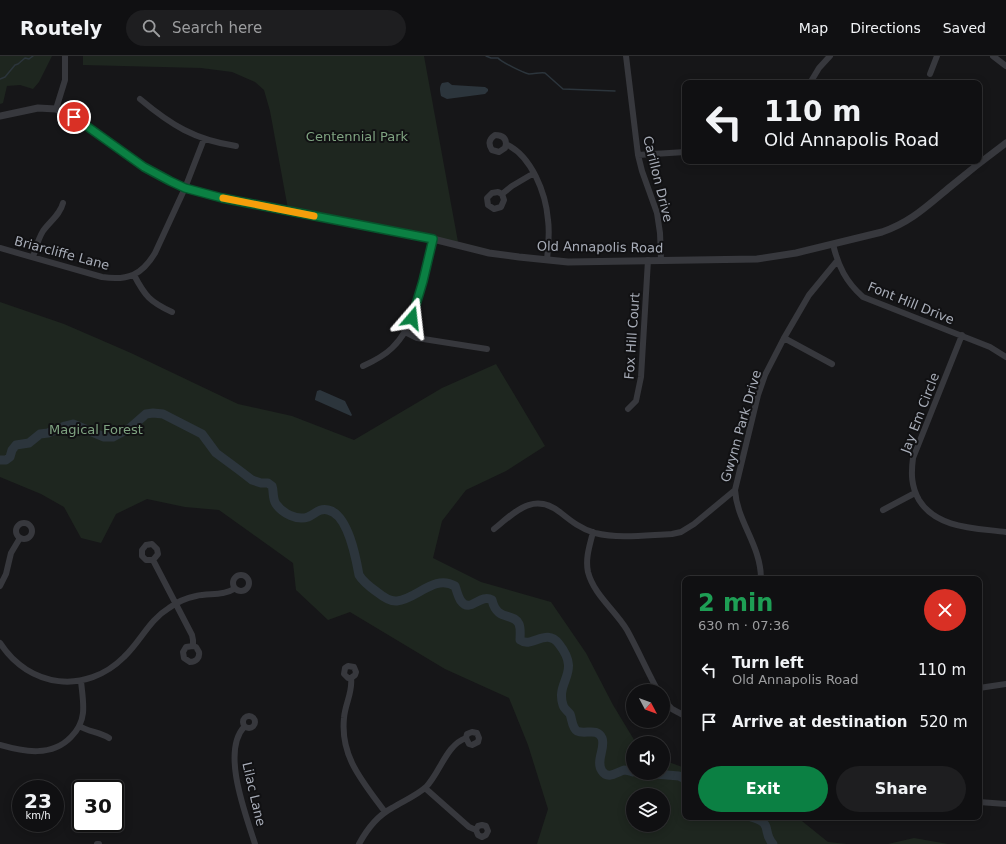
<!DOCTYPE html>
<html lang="en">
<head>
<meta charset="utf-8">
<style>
  :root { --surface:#101012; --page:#1e1e20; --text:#f1f3f6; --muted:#9c9d9f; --line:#303032; --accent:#0b8043 }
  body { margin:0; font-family:"DejaVu Sans",sans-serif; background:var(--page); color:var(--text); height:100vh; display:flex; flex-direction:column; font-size:15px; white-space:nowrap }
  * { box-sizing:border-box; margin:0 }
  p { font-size:13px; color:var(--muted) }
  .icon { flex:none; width:22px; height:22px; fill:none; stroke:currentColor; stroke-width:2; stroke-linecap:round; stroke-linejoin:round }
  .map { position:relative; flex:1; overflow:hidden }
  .sheet { position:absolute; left:682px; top:520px; width:300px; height:244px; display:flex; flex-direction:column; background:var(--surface); border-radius:8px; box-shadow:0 2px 10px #0003,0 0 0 1px var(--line) }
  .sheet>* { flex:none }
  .hud { position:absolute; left:682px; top:24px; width:300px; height:84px; border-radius:8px; box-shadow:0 2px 10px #0003,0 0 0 1px var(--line); background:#101012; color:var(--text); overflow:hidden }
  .needle { width:26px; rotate:131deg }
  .buttons { position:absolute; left:626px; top:628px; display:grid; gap:8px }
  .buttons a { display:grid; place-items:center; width:44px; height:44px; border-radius:50%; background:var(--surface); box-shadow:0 2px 10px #0003,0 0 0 1px var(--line); font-size:20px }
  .speed { position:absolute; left:12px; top:724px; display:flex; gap:8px; font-size:20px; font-weight:700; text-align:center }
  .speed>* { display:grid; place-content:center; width:52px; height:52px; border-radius:50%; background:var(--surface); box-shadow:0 2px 10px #0003,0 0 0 1px var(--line); line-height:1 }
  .speed small { font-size:10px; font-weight:400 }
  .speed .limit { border:2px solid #111; border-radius:6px; background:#fff; color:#111 }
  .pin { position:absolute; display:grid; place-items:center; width:34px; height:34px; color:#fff; margin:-17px; border:2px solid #fff; border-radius:50%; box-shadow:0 1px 4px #0007 }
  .me { position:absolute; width:44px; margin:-22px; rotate:17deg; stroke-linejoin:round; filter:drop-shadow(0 0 3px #0008) }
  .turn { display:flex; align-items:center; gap:14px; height:84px; padding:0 16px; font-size:18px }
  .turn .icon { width:52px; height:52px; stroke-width:2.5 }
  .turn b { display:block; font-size:28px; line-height:34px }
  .round { display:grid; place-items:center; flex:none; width:42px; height:42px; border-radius:21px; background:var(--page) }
  .summary { display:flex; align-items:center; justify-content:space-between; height:68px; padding:0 16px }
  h1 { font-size:24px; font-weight:700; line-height:30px; color:#1e9e55 }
  .button { display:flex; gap:8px; margin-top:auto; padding:8px 16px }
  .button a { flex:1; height:46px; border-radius:24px; background:var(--accent); color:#fff; font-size:16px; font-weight:700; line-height:46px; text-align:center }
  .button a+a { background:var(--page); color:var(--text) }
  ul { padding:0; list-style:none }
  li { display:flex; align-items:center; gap:12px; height:52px; padding:0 16px }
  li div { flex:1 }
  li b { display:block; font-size:15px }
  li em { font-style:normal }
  header { display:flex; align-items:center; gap:24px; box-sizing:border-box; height:56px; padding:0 20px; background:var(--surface); border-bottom:1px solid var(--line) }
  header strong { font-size:19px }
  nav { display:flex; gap:22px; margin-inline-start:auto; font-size:14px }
  .search { width:280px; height:36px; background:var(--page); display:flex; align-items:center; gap:10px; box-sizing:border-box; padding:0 14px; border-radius:22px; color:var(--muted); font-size:15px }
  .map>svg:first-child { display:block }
</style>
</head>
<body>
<header>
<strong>Routely</strong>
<div class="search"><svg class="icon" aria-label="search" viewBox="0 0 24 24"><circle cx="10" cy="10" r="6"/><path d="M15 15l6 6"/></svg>Search here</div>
<nav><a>Map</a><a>Directions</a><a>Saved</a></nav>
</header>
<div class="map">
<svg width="1006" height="788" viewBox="0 0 1006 788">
  <rect width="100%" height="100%" fill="#161618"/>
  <path fill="#1e261f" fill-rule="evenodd" d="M0 0H52L39 26 33 33 20 29 7 30 3 47 0 48Z
    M83 0H424L458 186 288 153 270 55 264 34 255 26 232 16 201 12 83 9Z
    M0 246 64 268 131 297 238 348 292 360 354 384 442 332 496 308 545 390 506 415 466 434 442 465 433 502 481 526 551 546 586 597 613 649 636 687H633V717H663V704L685 712V761H797L828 786 847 788H537L548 753 528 689 509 642 445 613 350 556 328 564 296 534 293 507 219 454 185 451 147 443 116 458 101 487 81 482 64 451 41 438 0 421ZM633 739H663V769H633Z
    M914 782 948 788H888Z"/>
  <path fill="#2c353c" d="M448 26 452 29 485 31 488 33V35L485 38 447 43 441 40C440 35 439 31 442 27Z
    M320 334 345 345 352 359 351 360 315 344V343L317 335Z"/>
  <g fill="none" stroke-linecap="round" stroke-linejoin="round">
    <path stroke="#2c353c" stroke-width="1.5" d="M486 0 491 2H498C501 6 524 17 529 18 535 18 540 16 545 17L563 33 615 35
      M0 23 5 21 15 9 18 8 25 2 29 3 33 0"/>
    <path stroke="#2c353c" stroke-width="9" d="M0 404H6L10 401 12 394 16 389 29 387 40 378 48 377 65 370 73 368 104 381H113L130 372 146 358 153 357 163 358 202 378 216 397 239 414 252 424 261 427H268L272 430C274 435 272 442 276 448 282 457 297 465 308 461 315 458 319 452 328 454 348 458 356 502 359 519 363 526 370 531 377 536 382 540 390 546 397 545 417 543 434 518 455 530 457 535 458 541 461 545 470 558 480 537 492 544 497 566 514 556 519 568 521 573 520 579 520 584 532 593 546 571 559 588 582 617 555 625 563 649 564 653 568 655 570 658 572 663 572 672 577 675 585 679 597 671 602 682 606 692 595 705 602 715 608 724 617 716 624 714 627 714 630 715 633 716
      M643 717 679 720 685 723
      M751 761C775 768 761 775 773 788"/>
    <path stroke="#37383d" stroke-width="6" d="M626 0 638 99 642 115 657 157 660 177 661 204
      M993 0 1006 10
      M930 18 937 0
      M810 27 819 12 830 0
      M140 43C171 69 195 84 236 90
      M56 53 65 24V0
      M506 88 505 92 499 96 492 94C488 88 489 83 495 79 501 79 506 81 506 88 532 100 546 138 548 164 550 178 548 191 547 204
      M638 99 685 96
      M502 138 498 136 492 137 487 142 488 149 494 153 501 151 504 144 502 138 512 130 534 117
      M833 188C838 210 846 226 863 241L990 291 1006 301
      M0 192 102 221C128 225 142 219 155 197L185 132 204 83
      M33 201C36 192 38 183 43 175 50 165 60 159 63 147
      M134 219C145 240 150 246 172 256
      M405 276 417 282 487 293
      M962 279 913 402C911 417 911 430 919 444 937 473 976 472 1006 476
      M784 282 832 308
      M363 310C374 305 384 300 392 292 419 266 425 218 433 183
      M628 353 636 345 641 321 648 204
      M735 434C737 466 761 489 761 523
      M883 454 915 437
      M16 475a8 8 0 1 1 16 0a8 8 0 1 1-16 0Z
      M494 473C515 456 534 435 561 457 571 465 581 473 595 477 619 483 647 479 672 478L681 476 694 468 735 434 758 339 765 319 784 282 809 239 837 205
      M593 476C590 489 585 502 588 516 594 539 615 554 627 574 638 594 647 615 658 635
      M153 504H146L142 500V494L146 489 152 488 157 493 158 498 153 504 192 579 193 584V590L196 591 199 596C200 602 196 606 190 606L184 602 183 596 186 591 193 590
      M233 527a8 8 0 1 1 16 0a8 8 0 1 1-16 0Z
      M0 530 6 518 11 497 20 482
      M0 587C29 632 86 639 124 601 141 585 149 564 169 552 177 546 186 542 196 540 209 537 223 540 234 533
      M351 622H348L344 618 345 612 348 610 354 611 356 616 355 619 351 622C353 636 345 648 344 662 340 701 363 726 385 756
      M979 632 1006 628
      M663 643 672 653 685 660
      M243 666a6 6 0 1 1 12 0a6 6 0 1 1-12 0Z
      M79 670C89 676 100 676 109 682
      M244 671C221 696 246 759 255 788
      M0 689C24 696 52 701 71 681 77 675 82 666 83 657 84 646 82 636 81 625
      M425 732 469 771 476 774 478 770 482 769 486 770 488 775 486 779 482 781 478 779 476 774
      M979 746 1006 748
      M97 788H99
      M359 788C367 773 377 760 392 752 403 745 416 740 426 731 440 717 446 689 466 682L467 678 472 676 477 677 479 682 478 686 472 689 469 688 466 682"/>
    <path stroke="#37383d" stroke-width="7" d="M0 60 38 52 56 53 74 61 154 117 185 132 222 142 433 183 489 197 519 201 568 206 757 203 796 197 882 176C911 166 927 150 950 131 968 116 987 101 1006 87"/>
  </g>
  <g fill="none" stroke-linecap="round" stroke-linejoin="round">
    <g stroke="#07532c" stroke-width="10">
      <path id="route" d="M74 61 144 111 170 125 185 132 222 142 433 183 423 225 412 262"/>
    </g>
    <use href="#route" stroke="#0b8043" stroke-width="7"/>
    <path stroke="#f59e0b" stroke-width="7" d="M223 142 314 160"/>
  </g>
  <g text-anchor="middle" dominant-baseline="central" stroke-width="4" stroke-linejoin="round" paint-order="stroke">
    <g font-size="13" fill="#7fa381" stroke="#111113">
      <text x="357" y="80">Centennial Park</text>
      <text x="96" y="373">Magical Forest</text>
    </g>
    <g font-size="13" fill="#a8adb8" stroke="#111113">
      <text transform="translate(658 123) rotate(76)">Carillon Drive</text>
      <text transform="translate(600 191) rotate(1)">Old Annapolis Road</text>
      <text transform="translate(62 197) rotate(15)">Briarcliffe Lane</text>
      <text transform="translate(911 247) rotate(22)">Font Hill Drive</text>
      <text transform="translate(632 280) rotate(-86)">Fox Hill Court</text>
      <text transform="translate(920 357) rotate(-69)">Jay Em Circle</text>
      <text transform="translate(741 370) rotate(-74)">Gwynn Park Drive</text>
      <text transform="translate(254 738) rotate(77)">Lilac Lane</text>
    </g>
  </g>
</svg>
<div class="buttons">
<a><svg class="needle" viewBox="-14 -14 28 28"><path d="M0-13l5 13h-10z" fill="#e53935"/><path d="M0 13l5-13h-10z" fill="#9c9d9f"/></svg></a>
<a><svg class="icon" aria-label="sound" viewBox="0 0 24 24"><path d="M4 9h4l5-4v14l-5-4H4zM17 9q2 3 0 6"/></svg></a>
<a><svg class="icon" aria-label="layers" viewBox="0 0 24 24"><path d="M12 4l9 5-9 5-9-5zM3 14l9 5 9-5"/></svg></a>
</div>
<div class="speed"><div>23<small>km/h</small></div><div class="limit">30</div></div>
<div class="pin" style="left:74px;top:61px;background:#d93025"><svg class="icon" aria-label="arrive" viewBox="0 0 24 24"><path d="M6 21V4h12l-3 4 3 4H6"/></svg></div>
<svg class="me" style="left:412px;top:262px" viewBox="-20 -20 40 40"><path d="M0-17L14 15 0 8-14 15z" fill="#0b8043" stroke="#fff" stroke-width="4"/></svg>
<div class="hud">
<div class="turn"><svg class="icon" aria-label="left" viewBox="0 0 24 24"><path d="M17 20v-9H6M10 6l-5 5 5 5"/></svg><div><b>110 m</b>Old Annapolis Road</div></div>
</div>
<section class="sheet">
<div class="summary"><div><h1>2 min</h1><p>630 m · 07:36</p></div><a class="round" style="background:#d93025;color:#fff"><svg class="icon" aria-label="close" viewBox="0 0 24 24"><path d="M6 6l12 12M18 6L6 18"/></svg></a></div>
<ul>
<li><svg class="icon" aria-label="left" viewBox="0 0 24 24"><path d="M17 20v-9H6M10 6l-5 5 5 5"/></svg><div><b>Turn left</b><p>Old Annapolis Road</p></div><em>110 m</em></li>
<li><svg class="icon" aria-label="arrive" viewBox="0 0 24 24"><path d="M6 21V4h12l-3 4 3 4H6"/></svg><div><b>Arrive at destination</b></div><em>520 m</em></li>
</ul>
<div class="button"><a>Exit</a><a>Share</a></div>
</section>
</div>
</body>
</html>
